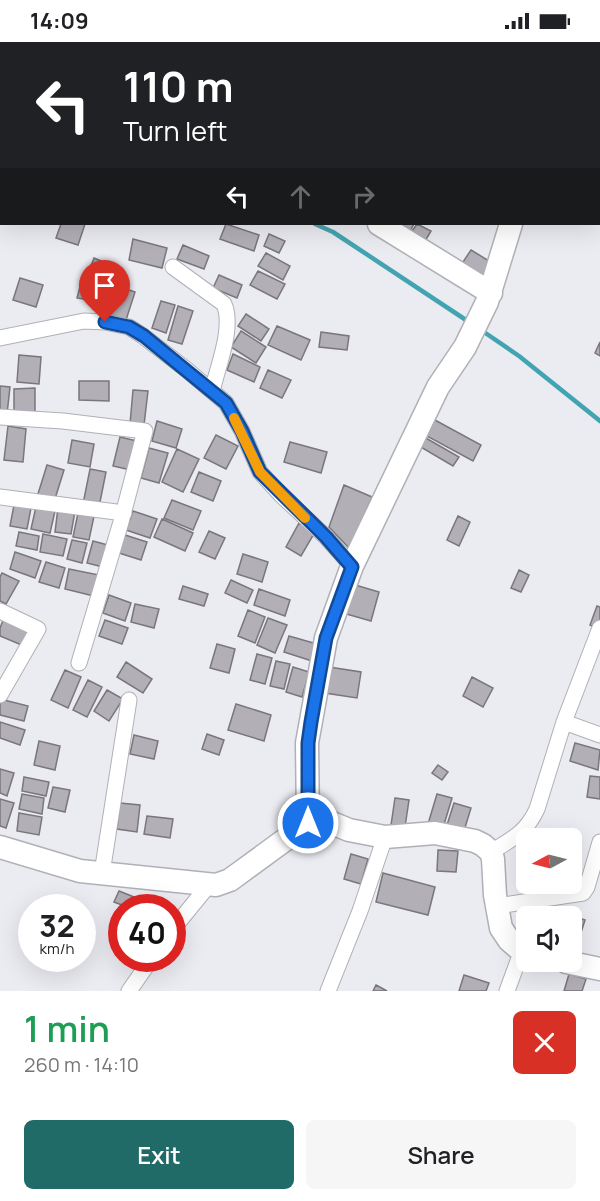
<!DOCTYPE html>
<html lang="en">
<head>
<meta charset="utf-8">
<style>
  :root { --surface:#fff; --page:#f6f6f6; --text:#202124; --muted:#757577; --accent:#206b68 }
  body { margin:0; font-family:Manrope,sans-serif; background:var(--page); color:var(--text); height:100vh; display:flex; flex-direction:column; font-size:22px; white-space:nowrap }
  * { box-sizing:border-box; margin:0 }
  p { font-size:20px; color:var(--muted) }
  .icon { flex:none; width:33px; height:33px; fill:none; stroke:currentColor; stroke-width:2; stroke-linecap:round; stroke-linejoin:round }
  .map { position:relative; height:949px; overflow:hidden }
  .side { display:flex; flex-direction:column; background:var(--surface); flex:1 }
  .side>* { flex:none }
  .banner { position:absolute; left:0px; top:0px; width:600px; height:183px; box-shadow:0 6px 24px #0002; background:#202124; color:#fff; overflow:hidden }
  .needle { width:39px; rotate:263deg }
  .fabs { position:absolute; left:516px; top:786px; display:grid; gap:12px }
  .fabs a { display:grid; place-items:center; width:66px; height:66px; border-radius:9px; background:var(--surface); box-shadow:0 6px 24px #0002; font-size:30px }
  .speed { position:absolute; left:18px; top:852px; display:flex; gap:12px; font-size:30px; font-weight:700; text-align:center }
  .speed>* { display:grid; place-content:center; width:78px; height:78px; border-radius:50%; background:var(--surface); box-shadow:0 6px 24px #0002; line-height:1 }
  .speed small { font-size:15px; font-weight:400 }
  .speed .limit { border:9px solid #d22; background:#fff; color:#111 }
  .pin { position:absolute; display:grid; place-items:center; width:51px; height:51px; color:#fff; margin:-62px -26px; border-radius:50% 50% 50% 0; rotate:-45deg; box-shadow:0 0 6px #0007 }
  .pin .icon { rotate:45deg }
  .me { position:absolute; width:66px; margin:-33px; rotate:0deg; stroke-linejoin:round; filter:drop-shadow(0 0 4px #0008) }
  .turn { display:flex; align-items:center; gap:21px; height:126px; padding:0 24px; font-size:27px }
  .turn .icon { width:78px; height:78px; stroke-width:2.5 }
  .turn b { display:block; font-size:42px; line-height:51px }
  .lanes { display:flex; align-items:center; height:57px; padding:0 24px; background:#0003; justify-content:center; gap:30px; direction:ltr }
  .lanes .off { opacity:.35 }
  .round { display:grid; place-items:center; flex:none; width:63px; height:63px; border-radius:9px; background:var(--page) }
  .summary { display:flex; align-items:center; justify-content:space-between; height:102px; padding:0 24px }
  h1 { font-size:36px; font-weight:600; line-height:45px; color:#1e9e55 }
  .primary-button { display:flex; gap:12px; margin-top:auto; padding:12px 24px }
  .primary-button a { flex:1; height:69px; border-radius:9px; background:var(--accent); color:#fff; font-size:24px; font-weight:600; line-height:69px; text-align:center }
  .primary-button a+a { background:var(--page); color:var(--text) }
  .status { display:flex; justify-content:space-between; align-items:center; height:42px; padding:0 30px; background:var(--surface); direction:ltr }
  .status svg { height:16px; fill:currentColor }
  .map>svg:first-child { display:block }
</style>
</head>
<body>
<div class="status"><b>14:09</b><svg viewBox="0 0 49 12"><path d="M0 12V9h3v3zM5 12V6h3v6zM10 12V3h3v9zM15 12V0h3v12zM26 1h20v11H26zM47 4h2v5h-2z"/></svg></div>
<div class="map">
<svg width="600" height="949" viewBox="0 0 600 949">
  <rect width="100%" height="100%" fill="#ebebf2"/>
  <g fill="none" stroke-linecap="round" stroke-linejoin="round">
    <path stroke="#43a4b1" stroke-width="4.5" d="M0 96H2
      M315 182 333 190 469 280
      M481 288 519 314 600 379"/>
  </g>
  <path fill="#b3afb6" stroke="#79767c" stroke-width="1.5" d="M24 0H48L24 2Z
    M83 0H117V2H83Z
    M297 0H329L296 2Z
    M451 0H481V2Z
    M0 8H2V34H0Z
    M598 119 600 120V165L598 164Z
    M61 182H85L78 203 56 196Z
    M226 182 259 193 254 209 220 197Z
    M400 182H414L410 189Z
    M417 182 431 189 424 201 410 192Z
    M269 192 285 199 279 211 264 204Z
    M133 197 167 206 162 226 129 218Z
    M183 203 209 214 204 227 177 217Z
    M471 208 494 222 485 237 461 223Z
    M266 211 290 224 283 238 258 224Z
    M94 216 120 227 114 240 89 229Z
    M258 229 285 242 277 257 250 243Z
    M219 233 242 243 237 256 213 246Z
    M83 234 98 237 94 259 77 256Z
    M20 236 43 243 36 265 13 258Z
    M101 241 115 246 107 271 93 267Z
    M120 245 135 250 126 278 110 273Z
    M161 259 175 263 166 291 152 286Z
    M178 264 193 269 182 302 168 298Z
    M246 272 269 287 261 299 238 284Z
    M277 284 310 298 301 318 268 303Z
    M241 289 266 305 256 321 231 305Z
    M321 290 349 294 347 308 319 305Z
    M600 300V314L595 311Z
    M233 312 260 325 254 340 227 328Z
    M19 313 41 315 39 342 17 340Z
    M268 328 291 338 282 356 260 346Z
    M79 339H109V359L79 358Z
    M0 344 10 345 7 372H0Z
    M35 346V373L14 374V347Z
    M133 348 148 349 144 383 130 382Z
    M433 377 481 403 473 419 425 393Z
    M157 379 182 387 176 406 152 399Z
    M8 384 26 387 23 420 4 418Z
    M216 393 238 404 226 427 204 416Z
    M120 395 137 399 131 428 113 424Z
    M424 395 459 415 453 424 419 404Z
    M72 398 94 402 90 425 68 421Z
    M290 400 327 410 321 431 284 420Z
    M149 406 168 411 159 441 141 436Z
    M177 407 199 417 183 450 162 440Z
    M47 423 64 428 54 460 37 455Z
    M90 427 106 430 99 465 83 462Z
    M199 430 221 439 213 459 191 450Z
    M344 443 372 455 349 506 329 485Z
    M172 458 201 469 193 488 164 476Z
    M14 463 31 466 27 487 10 484Z
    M36 465 55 469 50 491 31 487Z
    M58 466 75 469 71 492 55 490Z
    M133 469 157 477 150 496 126 488Z
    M78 471 94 474 89 498 73 495Z
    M458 474 470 480 459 504 447 498Z
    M162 477 193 491 185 509 154 495Z
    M299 481 315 490 301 514 286 505Z
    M209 489 225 496 215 517 199 510Z
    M19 490 39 494 37 508 16 504Z
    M43 492 67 497 63 514 40 510Z
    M125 493 147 500 141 518 119 511Z
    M72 498 87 501 82 521 67 517Z
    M93 499 108 503 103 525 87 521Z
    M15 510 41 519 35 536 10 527Z
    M243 512 268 520 262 540 237 532Z
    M46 520 65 526 59 546 39 540Z
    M69 527 99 533 94 554 65 547Z
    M519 528 529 533 521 550 511 546Z
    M2 531 19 539 6 562 0 559V535Z
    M231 538 253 548 247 561 225 551Z
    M352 542 379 550 371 579 343 571Z
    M183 544 208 552 204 564 179 557Z
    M259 547 290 558 285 574 254 563Z
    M109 553 131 561 125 579 103 571Z
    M135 562 159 567 154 586 131 580Z
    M597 564 600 565V578L597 586 590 583Z
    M248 568 265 575 255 601 238 594Z
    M4 576 31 588 24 604 0 594V586Z
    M268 576 287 583 275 611 257 603Z
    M105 578 128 586 122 602 99 594Z
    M289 594 317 602 312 619 284 610Z
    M217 602 235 607 229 631 210 626Z
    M257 612 272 616 265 642 250 638Z
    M276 619 290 622 284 647 270 644Z
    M126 620 152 637 143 651 117 635Z
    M293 625 309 630 302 655 286 650Z
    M329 625 361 630 357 656 325 651Z
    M65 628 81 635 68 666 51 658Z
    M472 635 493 646 483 665 463 654Z
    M88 638 102 645 87 675 73 668Z
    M107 648 123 657 109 679 94 669Z
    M0 657 28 664 24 679 0 673Z
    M236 662 271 673 264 699 228 688Z
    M0 680 25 688 20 703 0 696Z
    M207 692 224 698 219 713 202 707Z
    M134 693 158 699 154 717 130 712Z
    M39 699 60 704 55 728 34 723Z
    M575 701 600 708 598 728 570 719Z
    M438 723 448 730 442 738 432 731Z
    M0 727 14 731 7 754 0 751Z
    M590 734 600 735V757L587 755Z
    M24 735 49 740 46 754 22 749Z
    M53 745 70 748 65 770 48 766Z
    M22 752 44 756 42 772 19 767Z
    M437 752 452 756 443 786 428 782Z
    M395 756 409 758 405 785 391 783Z
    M0 757 14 761 6 786 0 784Z
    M120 761 140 763 137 790 117 787Z
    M454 761 471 766 463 792 446 786Z
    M19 771 42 775 39 793 17 789Z
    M147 774 173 777 170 796 144 792Z
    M438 808 458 809 456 830 437 829Z
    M351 812 368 817 361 842 344 837Z
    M383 831 435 845 428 873 376 860Z
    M119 849 134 855 130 866 114 860Z
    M560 870 585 878 577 903 572 901V874H559Z
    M569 932 586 937 582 949H564Z
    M464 933 489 941 486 949H459Z
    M376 943 387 949H373Z"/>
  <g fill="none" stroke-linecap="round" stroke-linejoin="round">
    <g stroke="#b0b0b7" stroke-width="17">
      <path id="street" d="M277 0 281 2
        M381 2 382 0
        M0 44 2 45
        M598 107H600
        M173 225 224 262C234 285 218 324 212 349
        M0 296 84 279 105 280 129 285 143 294 187 328 226 361 242 389 260 430 281 453 326 495 352 524
        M0 375 63 379 145 389 121 480 79 621
        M0 455 124 471
        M0 569 38 587 0 653
        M600 586 564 680 600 693
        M491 810C512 797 526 791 537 767L564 680
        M102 831 129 658
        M497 864 583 851 587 845 600 800
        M172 888 208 844
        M129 949 152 916
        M328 949 360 869 385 795
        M507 949 522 908"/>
    </g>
    <g stroke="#b0b0b7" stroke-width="25">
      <path id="secondary" d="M539 0 540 2
        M150 2 151 0
        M379 182 491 251
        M308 781 307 701 326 596 352 524 438 345 465 305 487 260 511 182
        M0 805 80 829 216 843 230 838 308 781 318 778 327 779 349 788 385 795 435 791 475 799 483 803 491 810 493 817 495 853 501 886 509 898 517 905 526 909
        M566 920 600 927"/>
    </g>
    <use href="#street" stroke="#fff" stroke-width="15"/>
    <use href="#secondary" stroke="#fff" stroke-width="22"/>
  </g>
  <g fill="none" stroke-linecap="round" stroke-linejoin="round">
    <g stroke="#114b97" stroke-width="15">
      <path id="route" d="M105 280 129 285 144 294 226 361 242 389 260 430 326 495 352 525 326 596 311 680 308 701V781"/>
    </g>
    <use href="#route" stroke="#1a73e8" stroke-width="10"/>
    <path stroke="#f59e0b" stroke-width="10" d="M234 376 260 430 305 476"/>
  </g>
</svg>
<div class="fabs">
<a><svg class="needle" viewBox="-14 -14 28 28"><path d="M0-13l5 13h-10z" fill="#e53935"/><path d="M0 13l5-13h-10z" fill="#757577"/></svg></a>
<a><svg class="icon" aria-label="sound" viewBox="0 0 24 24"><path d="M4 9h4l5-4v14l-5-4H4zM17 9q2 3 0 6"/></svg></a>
</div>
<div class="speed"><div>32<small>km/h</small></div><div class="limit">40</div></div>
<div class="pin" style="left:105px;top:280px;background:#d93025"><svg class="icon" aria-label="arrive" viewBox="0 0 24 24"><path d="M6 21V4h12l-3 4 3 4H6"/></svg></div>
<svg class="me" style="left:308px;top:781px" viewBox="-20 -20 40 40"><circle r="17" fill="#1a73e8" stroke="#fff" stroke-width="3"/><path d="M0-11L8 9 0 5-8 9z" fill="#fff"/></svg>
<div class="banner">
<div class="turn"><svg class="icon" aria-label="left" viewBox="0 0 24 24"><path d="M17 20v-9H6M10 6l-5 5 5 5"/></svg><div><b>110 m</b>Turn left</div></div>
<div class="lanes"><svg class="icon" aria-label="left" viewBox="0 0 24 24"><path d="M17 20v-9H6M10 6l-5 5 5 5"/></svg><svg class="icon off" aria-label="ahead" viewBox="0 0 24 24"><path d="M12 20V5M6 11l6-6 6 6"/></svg><svg class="icon off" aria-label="right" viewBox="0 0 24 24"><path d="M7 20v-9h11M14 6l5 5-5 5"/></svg></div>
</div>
</div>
<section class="side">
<div class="summary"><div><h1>1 min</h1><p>260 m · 14:10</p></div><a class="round" style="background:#d93025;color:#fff"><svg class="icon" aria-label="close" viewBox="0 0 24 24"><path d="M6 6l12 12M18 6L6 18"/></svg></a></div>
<div class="primary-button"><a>Exit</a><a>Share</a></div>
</section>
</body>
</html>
